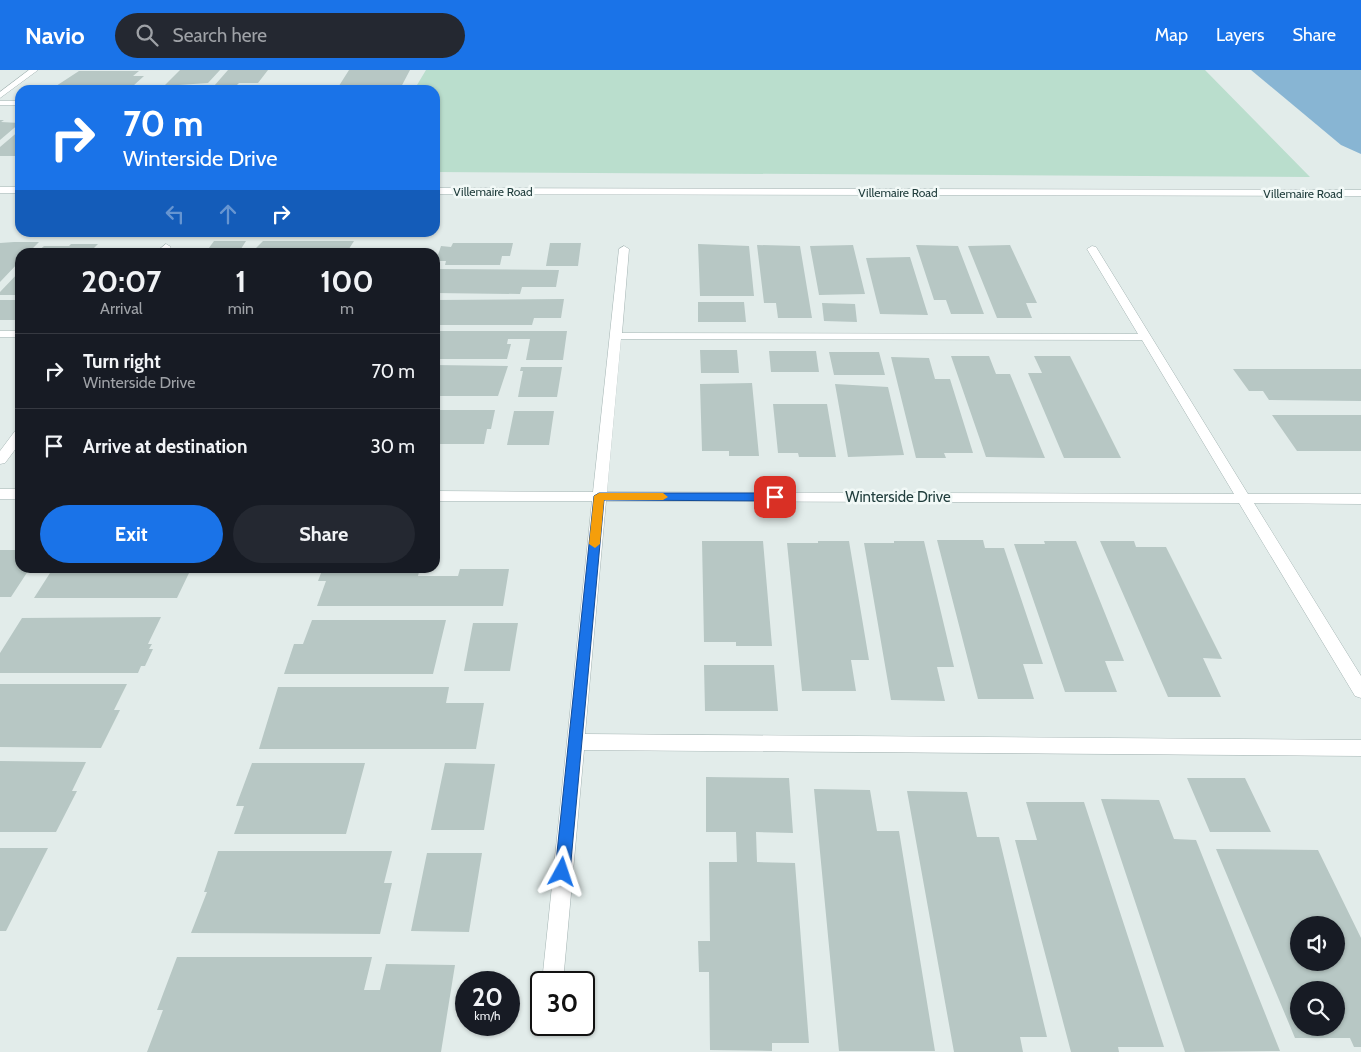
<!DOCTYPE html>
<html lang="en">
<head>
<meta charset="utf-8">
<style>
  :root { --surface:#171b24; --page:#242831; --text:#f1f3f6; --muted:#9ea1a6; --line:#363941; --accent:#1a73e8 }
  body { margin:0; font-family:Cabin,sans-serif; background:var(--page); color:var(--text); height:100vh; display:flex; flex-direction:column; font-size:19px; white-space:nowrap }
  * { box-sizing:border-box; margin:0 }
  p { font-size:16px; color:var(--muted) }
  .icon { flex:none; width:28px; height:28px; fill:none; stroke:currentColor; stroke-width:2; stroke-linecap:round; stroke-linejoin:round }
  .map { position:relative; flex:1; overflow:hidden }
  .side { position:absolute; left:15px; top:178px; width:425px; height:325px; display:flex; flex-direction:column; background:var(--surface); border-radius:15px; box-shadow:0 1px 4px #0004 }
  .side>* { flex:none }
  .top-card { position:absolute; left:15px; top:15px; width:425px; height:152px; border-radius:15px; box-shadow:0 1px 4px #0004; background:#1a73e8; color:#fff; overflow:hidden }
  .fabs { position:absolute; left:1290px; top:846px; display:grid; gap:10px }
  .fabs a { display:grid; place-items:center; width:55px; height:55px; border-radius:50%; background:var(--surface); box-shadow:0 1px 4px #0004; font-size:25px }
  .speed { position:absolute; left:455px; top:901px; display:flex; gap:10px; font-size:25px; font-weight:700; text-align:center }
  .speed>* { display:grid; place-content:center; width:65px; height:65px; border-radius:50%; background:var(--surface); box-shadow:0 1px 4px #0004; line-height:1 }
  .speed small { font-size:12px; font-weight:400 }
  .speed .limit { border:2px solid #111; border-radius:8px; background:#fff; color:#111 }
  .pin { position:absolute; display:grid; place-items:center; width:42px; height:42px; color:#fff; margin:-21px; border-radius:10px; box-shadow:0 2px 8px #0006 }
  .me { position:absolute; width:55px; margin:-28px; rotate:5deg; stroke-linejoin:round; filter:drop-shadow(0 0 4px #0008) }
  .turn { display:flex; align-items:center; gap:18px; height:105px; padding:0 25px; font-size:22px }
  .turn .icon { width:65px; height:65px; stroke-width:2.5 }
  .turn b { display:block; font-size:35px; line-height:42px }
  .lanes { display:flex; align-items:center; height:48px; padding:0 25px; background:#0003; justify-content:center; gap:25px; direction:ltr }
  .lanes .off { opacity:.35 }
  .eta { display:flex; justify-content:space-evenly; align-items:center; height:85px; text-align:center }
  .eta b { font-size:30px; font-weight:700; line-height:35px }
  .primary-button { display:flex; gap:10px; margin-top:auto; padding:10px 25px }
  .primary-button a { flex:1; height:58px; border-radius:30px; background:var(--accent); color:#fff; font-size:20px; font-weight:700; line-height:58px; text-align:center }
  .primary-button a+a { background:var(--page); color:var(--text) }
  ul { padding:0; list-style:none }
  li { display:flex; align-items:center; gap:15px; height:75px; padding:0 25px; border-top:1px solid var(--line) }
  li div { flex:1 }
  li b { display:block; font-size:19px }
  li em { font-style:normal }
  header { display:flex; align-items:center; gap:30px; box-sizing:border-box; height:70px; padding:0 25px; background:var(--accent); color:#fff }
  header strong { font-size:24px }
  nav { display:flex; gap:28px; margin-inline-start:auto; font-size:18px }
  .search { width:350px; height:45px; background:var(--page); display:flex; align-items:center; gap:12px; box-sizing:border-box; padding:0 18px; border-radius:28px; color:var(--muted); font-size:19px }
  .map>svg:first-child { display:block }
</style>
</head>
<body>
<header>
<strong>Navio</strong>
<div class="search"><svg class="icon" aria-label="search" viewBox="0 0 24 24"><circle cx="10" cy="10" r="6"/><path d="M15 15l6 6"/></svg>Search here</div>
<nav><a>Map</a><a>Layers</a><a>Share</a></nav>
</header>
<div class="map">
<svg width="1361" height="982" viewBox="0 0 1361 982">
  <rect width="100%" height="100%" fill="#e2ecea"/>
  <path fill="#badecd" d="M426 0H1205L1310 107 435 102V20H414Z"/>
  <path fill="#88b5d3" d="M1251 0H1361V84L1341 75Z"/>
  <path fill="#b7c7c4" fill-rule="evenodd" d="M180 0H220L208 13 164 16Z
    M228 0H268L258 13H239L236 16H214Z
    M349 0H410L400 19H337Z
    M79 1H139L133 6H144L133 16H56Z
    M0 50H4L1 52 20 53 0 70Z
    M20 60V86H0V77Z
    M214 171H246L239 182H206Z
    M263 171H354L347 182H252Z
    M14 172H39L29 182H20V191L0 212V173Z
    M453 173H513L510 186H502L500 195H445L446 191H436L441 176 451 177Z
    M550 173H581L578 196H546Z
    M71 174H98L90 182H37L44 176H69Z
    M698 174 749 176 754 226H700Z
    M757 175 800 176 812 248H778L776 233H764Z
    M853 175 865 224 819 225 810 176Z
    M916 175 958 176 984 244H951L946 230H934Z
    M1010 175 1037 233H1026L1032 248H997L968 176Z
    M910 187 928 245 880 244 866 188Z
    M435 199 559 200 556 217H522L520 224 435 223Z
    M20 201V225H0V222Z
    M564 229 561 248H534L532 255H435V230Z
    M0 230H20V250H0Z
    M698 232H744L746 252H698Z
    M822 233 855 234 857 252 824 251Z
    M435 261H567L563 290H526L530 269H508L507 274H511L507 289H435Z
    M700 280H737L739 303H701Z
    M769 281H816L819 302H771Z
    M829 282H879L885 305H834Z
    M951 286H989L996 304H1010L1045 388 986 387Z
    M1034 286H1070L1121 388H1064L1028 303H1042Z
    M891 287 929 288 935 309H950L973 383H944L946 388H916Z
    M435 295 508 296 498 326H435Z
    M521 297H562L557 327H518L523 301H520Z
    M1233 299H1361V331L1269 330 1263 321H1249Z
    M752 313 759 386H729V381H702L700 314Z
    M835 314 888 317 904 385 848 387Z
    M773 334H827L836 387H799L798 383H778Z
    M435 340H495L491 359H487L484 374H435Z
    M514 341H554L549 375H507Z
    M1272 345H1361V381H1297Z
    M937 470H983L985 478H1004L1043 594H1023L1034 629H978Z
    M702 471H763L772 576H736V572H704Z
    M818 471H849L869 590H851L856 621H802L787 473H818Z
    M894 471H924L954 597H937L945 631 891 630 864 473H894Z
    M1044 471H1076L1124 591H1105L1117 622H1065L1014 474H1045Z
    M1100 471H1134L1136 477H1166L1222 589 1203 588 1221 627H1168Z
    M0 480H20V498H30L11 527H0Z
    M58 498H188L186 503H189L177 528H34L50 503H55Z
    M323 498H420L418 506H458L460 499H509L503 536H317L326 511H318Z
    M161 547 148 574H152L149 579H153L145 596H141L138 603H0V583L22 548Z
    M312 550H446L433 604H284L294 574H303Z
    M473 553H518L510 601H464Z
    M704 595H774L778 641H705Z
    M0 614H127L114 640H120L101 678 0 677Z
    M278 617H449L446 633H484L476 679H259Z
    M0 691 86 692 72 721H77L56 762H0Z
    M252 693H365L346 764H234L244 736H236Z
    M445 693 495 694 484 760H431Z
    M706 707 789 708 793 763 756 762 757 792 795 793 809 973H772V981L710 980 709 902H699L698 871H710L709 792H737L736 762H706Z
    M1187 708H1245L1271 762H1210Z
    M814 719 870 720 877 761H899L935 981H839Z
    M907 721 967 722 977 767H999L1047 967H1020L1023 982H954Z
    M1101 729 1159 730 1174 769 1196 770 1280 981 1185 982Z
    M1026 732H1084L1164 977H1118L1119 982H1071L1015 770H1037Z
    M0 778H48L6 861H0Z
    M1216 779 1318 780 1361 868V977H1354L1350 968H1295ZM1299 855H1336V892H1299ZM1299 920H1336V958H1299Z
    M218 781H392L384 813H392L380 864 191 863 207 822H204Z
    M427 783H482L469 862 411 861Z
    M177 887H372L364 920H380L386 894 455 895 441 982H147L163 940H157Z"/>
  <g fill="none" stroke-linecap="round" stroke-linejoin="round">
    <g stroke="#a4b4b3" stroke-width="1">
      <path id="street" d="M29 0H38L0 28V22Z
        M0 31H20V35H0Z
        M0 117H20V123H0Z
        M435 118 1361 120V126L435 124Z
        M166 174 171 177 166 182H156Z
        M624 176 629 179 622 263 1138 264 1087 179 1092 176 1096 177 1248 424H1361V434L1254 433 1361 606V628L1355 626 1239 433 606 431 585 664 1361 670V686L584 680 563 912H542L592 431H435V421L593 422 619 179ZM621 269 1142 270 1234 424 607 422Z
        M0 261H20V267H0Z
        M20 360V373L5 393 0 394V381L15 361Z
        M0 419H20V429H0Z"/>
    </g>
    <use href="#street" fill="#fff" fill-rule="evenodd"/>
  </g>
  <path fill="#1a73e8" stroke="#114b97" d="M599 423H775L780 427 775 431 604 430 570 802 568 807 562 809 557 807 555 802 594 426Z"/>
  <path fill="#f59e0b" d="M599 423H663L668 427 663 430H604L600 474 595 478 589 474 594 426Z"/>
  <g text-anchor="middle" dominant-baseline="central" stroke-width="5" stroke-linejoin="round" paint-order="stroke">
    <g font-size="12" fill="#213e3d" stroke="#f2f9f7">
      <text x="493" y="121">Villemaire Road</text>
      <text x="898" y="122">Villemaire Road</text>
      <text x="1303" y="123">Villemaire Road</text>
    </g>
    <g font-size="15" fill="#213e3d" stroke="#f2f9f7">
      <text x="898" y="427">Winterside Drive</text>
    </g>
  </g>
</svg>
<div class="fabs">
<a><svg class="icon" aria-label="sound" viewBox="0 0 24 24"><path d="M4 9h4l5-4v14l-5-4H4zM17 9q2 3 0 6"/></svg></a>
<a><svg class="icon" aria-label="search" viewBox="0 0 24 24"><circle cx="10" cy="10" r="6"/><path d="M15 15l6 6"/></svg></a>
</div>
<div class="speed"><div>20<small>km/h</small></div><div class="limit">30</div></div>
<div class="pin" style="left:775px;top:427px;background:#d93025"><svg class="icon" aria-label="arrive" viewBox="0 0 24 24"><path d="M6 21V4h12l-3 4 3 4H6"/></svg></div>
<svg class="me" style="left:562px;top:802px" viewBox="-20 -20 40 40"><path d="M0-17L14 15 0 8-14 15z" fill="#1a73e8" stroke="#fff" stroke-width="4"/></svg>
<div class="top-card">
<div class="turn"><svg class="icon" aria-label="right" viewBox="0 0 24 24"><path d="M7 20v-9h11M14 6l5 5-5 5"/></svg><div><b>70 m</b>Winterside Drive</div></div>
<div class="lanes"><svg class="icon off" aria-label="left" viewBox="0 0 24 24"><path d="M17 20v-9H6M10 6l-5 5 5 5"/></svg><svg class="icon off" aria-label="ahead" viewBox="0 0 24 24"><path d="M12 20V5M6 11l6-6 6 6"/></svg><svg class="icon" aria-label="right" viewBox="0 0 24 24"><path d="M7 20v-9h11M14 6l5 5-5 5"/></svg></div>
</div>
<section class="side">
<div class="eta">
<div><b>20:07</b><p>Arrival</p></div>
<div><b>1</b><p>min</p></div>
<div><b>100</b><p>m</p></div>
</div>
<ul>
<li><svg class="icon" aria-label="right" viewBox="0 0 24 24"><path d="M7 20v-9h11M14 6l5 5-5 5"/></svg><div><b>Turn right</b><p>Winterside Drive</p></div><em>70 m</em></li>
<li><svg class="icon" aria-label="arrive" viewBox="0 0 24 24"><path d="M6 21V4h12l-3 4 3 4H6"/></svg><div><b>Arrive at destination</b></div><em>30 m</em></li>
</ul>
<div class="primary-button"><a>Exit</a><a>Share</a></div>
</section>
</div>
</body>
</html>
